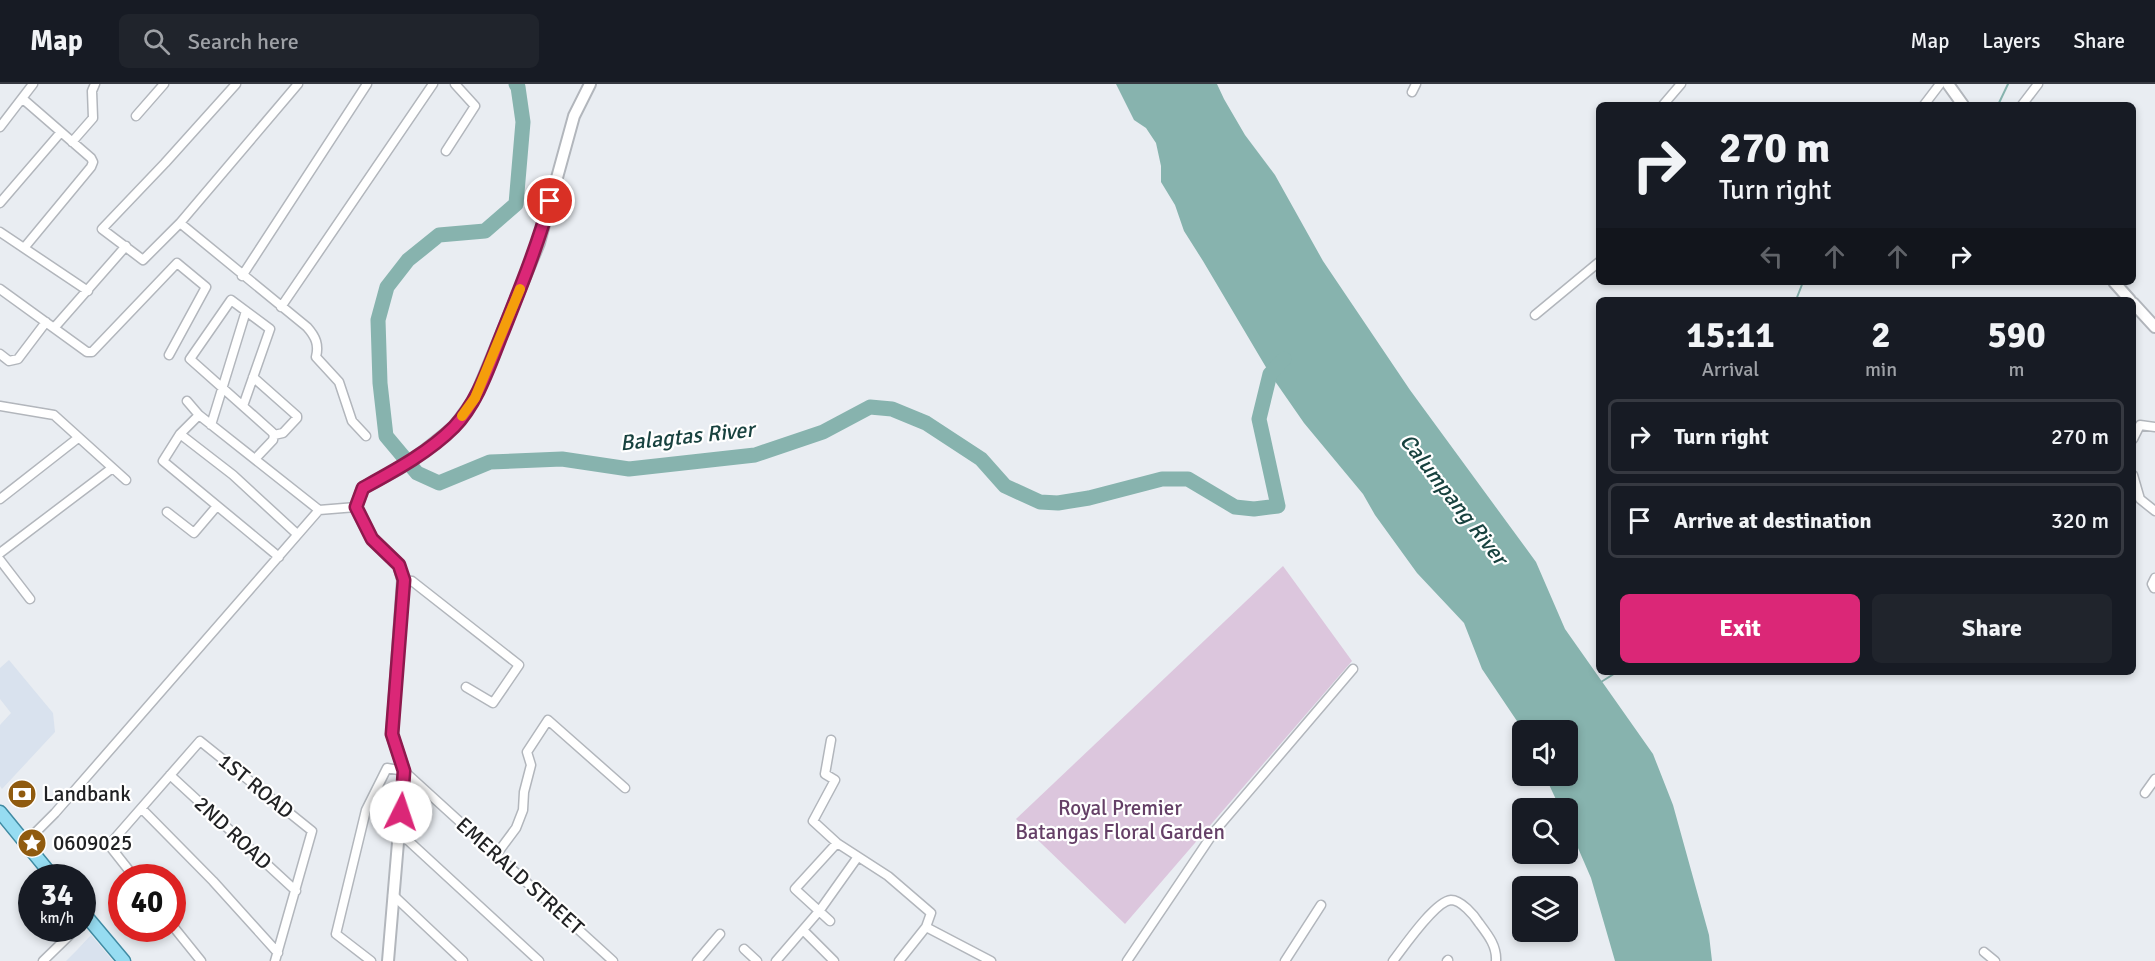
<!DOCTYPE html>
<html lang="en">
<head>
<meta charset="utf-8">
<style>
  :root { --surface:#171b24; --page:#20242c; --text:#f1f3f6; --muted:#9ea1a6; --line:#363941; --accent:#db2777 }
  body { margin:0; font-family:Signika,sans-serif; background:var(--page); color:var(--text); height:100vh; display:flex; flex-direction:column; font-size:22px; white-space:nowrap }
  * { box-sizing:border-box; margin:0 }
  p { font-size:20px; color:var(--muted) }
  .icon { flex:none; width:33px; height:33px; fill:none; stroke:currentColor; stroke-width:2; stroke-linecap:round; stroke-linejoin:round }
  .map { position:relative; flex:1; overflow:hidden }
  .panel { position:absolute; left:1596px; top:213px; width:540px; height:378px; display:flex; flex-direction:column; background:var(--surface); border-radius:9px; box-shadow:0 3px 9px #0003 }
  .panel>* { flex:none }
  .top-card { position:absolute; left:1596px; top:18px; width:540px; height:183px; border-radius:9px; box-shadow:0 3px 9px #0003; background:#171b24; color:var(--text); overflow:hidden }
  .controls { position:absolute; left:1512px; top:636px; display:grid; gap:12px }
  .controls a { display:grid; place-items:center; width:66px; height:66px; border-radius:9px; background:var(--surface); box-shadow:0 3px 9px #0003; font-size:30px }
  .speed { position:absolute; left:18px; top:780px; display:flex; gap:12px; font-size:30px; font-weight:700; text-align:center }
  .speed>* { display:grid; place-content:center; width:78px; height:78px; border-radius:50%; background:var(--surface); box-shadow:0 3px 9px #0003; line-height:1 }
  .speed small { font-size:15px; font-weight:400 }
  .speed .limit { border:9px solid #d22; background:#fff; color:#111 }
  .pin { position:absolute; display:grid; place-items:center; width:51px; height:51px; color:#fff; margin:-26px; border:3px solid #fff; border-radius:50%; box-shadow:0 2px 6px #0007 }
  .me { position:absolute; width:66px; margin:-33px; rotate:4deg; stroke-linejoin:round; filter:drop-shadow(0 0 4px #0008) }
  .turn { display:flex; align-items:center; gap:21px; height:126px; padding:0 24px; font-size:27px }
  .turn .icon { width:78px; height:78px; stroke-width:2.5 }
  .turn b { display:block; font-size:42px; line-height:51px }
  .lanes { display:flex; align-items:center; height:57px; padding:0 24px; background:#0003; justify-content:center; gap:30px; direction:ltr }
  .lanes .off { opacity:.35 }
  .eta { display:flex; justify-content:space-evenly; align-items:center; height:102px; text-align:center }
  .eta b { font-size:36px; font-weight:800; line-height:42px }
  .action { display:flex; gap:12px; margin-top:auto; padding:12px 24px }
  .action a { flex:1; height:69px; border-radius:9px; background:var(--accent); color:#fff; font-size:24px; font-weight:800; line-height:69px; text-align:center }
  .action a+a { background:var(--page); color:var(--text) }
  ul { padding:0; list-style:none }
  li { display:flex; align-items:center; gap:18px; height:75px; margin:0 12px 9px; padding:0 12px; border:3px solid var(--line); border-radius:9px }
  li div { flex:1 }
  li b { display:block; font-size:22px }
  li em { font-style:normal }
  header { display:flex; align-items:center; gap:36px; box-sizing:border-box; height:84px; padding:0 30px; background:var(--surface); border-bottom:2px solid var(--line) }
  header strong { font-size:28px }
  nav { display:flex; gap:33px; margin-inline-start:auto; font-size:21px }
  .search { width:420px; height:54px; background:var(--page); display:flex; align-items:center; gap:15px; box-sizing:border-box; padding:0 21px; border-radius:9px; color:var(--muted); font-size:22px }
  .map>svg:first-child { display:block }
</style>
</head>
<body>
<header>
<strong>Map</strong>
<div class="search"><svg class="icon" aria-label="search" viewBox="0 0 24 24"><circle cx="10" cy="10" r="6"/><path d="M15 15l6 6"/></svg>Search here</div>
<nav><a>Map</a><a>Layers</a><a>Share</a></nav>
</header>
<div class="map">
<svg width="2155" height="877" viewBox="0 0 2155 877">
  <rect width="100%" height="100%" fill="#e9edf2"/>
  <path fill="#d9e2ee" d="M9 576 53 629 55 648 2 705 0 702V641L11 629 0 615V584Z
    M91 851 113 877H66L77 866Z"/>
  <path fill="#dcc6dd" d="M1283 482 1352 577 1125 840 1016 735Z"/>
  <path fill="#87b3ae" d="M1116 0H1217L1224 15 1245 51 1275 91 1323 177 1410 306 1536 478 1565 545 1653 670 1673 721 1709 851 1712 877H1615L1591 794 1568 741V724H1560L1545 692H1568V646H1523L1482 585 1464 539 1417 489 1375 431 1363 410 1304 339 1270 290 1203 177 1184 147 1175 121 1161 98V82L1156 59 1146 44 1134 36Z"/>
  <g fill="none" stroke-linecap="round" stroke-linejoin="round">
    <path stroke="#87b3ae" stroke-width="2" d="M1998 21 2008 0
      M1796 216 1803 198
      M1601 598 1617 588"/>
    <path stroke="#87b3ae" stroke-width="15" d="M516 0 518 3 523 38 516 120 485 147 439 151 408 176 387 203 378 236 380 299 386 352 417 389 439 399 490 378 562 375 629 385 755 371 823 348 870 323 892 325 926 339 981 375 1005 402 1040 418 1058 419 1089 414 1162 395H1188L1235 423 1254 425 1278 422 1259 335 1270 290 1284 275"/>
    <g stroke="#b2b6bc" stroke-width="11">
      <path id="minor" d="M236 0 165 79 102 145 143 176 180 139 298 0
        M1412 8 1416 0
        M23 15 91 74 93 78 91 83 24 164
        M1663 21 1681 0
        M1924 21 1940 0
        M2022 21 2038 0
        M136 32 164 0
        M0 43 33 0
        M72 58 93 34 92 7 95 0
        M446 67 475 22 455 0
        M0 119 61 48
        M180 139 307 243C316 253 319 261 316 273L339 298 352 337 366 352
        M0 148 88 207
        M242 192 367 0
        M0 205 87 268H92L177 179 206 203 169 271
        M281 223 433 0
        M1535 231 1599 178
        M54 244 126 162
        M0 270 9 277 18 275 46 238
        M253 293 297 332V334L283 349 274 351
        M187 317 199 331 319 426 356 423
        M0 322 54 331 126 396
        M243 322 270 245 231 216 190 275 272 348 274 351 273 356 255 375
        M199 331 180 350 163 377 279 473
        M211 341 246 227
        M180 350 233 391 297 450
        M2133 355 2140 341 2155 343
        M2133 391 2140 415 2155 427
        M0 415 78 354
        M167 428 194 449 217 422
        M0 469 111 385
        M0 476 30 515
        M403 496 412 497 519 581 493 619 466 603
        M2154 504 2152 500 2155 494
        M831 656 825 690 835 696 813 737 837 759 888 792 931 829 926 843 899 877
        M170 691 296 807
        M2145 709 2155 695
        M142 725 213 797 278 869
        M400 749 539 877
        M25 759 55 729 319 426
        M496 771 516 744 523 726 524 708 531 681 527 668 548 636 625 704
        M135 794 109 761 200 657 312 747 275 877
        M393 811 463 877
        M830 837 795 805 837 759
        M172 841 201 877
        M926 843 991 877
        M803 846 834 877
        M744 865 757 877
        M1984 868 1995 877
        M43 877 77 844
        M371 877 336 850 366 726 387 684 404 687 613 877
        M697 877 720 850
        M776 877 820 826 857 774
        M1127 877 1214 748 1353 585
        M1285 877 1321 821
        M1393 877C1403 864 1435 817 1451 816 1461 816 1474 831 1479 839 1488 851 1497 862 1496 877
        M1447 877 1448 876"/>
    </g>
    <g stroke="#b2b6bc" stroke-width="14">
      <path id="tertiary" d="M1948 0 1963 21
        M2114 198 2130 216
        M2133 219 2155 243
        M388 877 404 687 392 650 403 496 399 481 372 455 356 423 363 404 400 384 424 367 454 343 475 314 539 159 574 32 590 0"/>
    </g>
    <g stroke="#408ba3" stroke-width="15">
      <path id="primary" d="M0 728 54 794
        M82 827 124 877"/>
    </g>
    <use href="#minor" stroke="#fff" stroke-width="8"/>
    <use href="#tertiary" stroke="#fff" stroke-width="10"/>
    <use href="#primary" stroke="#96dcf1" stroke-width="12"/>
  </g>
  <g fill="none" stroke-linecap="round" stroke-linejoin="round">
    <g stroke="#8e194d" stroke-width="15">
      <path id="route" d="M401 728 404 687 392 650 404 496 399 481 372 455 356 423 363 404C394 387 428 369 454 343 478 318 489 282 502 250 520 205 537 163 550 117"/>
    </g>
    <use href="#route" stroke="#db2777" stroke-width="10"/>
    <path stroke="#f59e0b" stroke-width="10" d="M462 332 475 314 520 205"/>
  </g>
  <defs>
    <g id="bank-disc" transform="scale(1.5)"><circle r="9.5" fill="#905b0f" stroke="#fff"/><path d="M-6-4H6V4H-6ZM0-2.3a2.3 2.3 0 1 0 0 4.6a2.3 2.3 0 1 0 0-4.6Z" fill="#fff"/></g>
    <g id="sight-disc" transform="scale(1.5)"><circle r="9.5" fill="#905b0f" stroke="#fff"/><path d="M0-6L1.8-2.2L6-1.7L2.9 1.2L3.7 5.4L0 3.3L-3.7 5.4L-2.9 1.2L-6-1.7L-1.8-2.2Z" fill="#fff"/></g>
  </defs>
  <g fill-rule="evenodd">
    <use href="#bank-disc" x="22" y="710"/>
    <use href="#sight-disc" x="32" y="759"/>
  </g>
  <g text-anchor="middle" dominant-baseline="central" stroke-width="4.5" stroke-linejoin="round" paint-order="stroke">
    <g font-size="21" fill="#212224" stroke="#fff">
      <text transform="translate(256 702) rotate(39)">1ST ROAD</text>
      <text transform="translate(233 749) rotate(43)">2ND ROAD</text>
      <text transform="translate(520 792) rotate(42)">EMERALD STREET</text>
    </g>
    <g font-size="21" fill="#212224" stroke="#fff" text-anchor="start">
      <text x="43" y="710">Landbank</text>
      <text x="53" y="759">0609025</text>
    </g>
    <g font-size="21" fill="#654067" stroke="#fff">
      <text x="1120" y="724">Royal Premier<tspan x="1120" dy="24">Batangas Floral Garden</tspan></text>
    </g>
    <g font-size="22" font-style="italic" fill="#18423f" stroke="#fff">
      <text transform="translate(687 352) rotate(-6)">Balagtas River</text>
      <text transform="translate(1454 415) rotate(52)">Calumpang River</text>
    </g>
  </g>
</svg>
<div class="controls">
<a><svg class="icon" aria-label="sound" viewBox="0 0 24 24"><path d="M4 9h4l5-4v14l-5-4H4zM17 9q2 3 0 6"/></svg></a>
<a><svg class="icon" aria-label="search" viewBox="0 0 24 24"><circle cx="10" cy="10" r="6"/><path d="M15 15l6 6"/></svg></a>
<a><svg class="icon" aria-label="layers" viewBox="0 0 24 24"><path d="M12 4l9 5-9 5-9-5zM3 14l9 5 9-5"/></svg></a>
</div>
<div class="speed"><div>34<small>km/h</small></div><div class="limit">40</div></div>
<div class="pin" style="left:550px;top:117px;background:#d93025"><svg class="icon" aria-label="arrive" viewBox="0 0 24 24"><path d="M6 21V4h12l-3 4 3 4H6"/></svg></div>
<svg class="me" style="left:401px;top:728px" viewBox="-20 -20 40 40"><circle r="19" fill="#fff"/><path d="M0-13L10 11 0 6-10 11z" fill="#db2777"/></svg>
<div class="top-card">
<div class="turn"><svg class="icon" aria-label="right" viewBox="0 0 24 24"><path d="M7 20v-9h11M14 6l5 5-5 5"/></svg><div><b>270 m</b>Turn right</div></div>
<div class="lanes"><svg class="icon off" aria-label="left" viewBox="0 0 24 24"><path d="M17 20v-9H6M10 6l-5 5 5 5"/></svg><svg class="icon off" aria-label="ahead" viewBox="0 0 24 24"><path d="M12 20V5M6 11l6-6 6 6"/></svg><svg class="icon off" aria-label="ahead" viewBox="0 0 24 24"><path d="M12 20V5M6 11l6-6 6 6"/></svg><svg class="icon" aria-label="right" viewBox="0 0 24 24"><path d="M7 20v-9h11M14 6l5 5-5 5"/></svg></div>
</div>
<section class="panel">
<div class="eta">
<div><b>15:11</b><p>Arrival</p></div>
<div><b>2</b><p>min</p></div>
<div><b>590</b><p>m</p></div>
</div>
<ul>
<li><svg class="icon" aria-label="right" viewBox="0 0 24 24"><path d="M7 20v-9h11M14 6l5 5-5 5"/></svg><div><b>Turn right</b></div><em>270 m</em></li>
<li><svg class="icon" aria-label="arrive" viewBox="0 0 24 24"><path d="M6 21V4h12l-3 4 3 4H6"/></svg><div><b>Arrive at destination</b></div><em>320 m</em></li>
</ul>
<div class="action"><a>Exit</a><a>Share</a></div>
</section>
</div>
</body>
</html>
